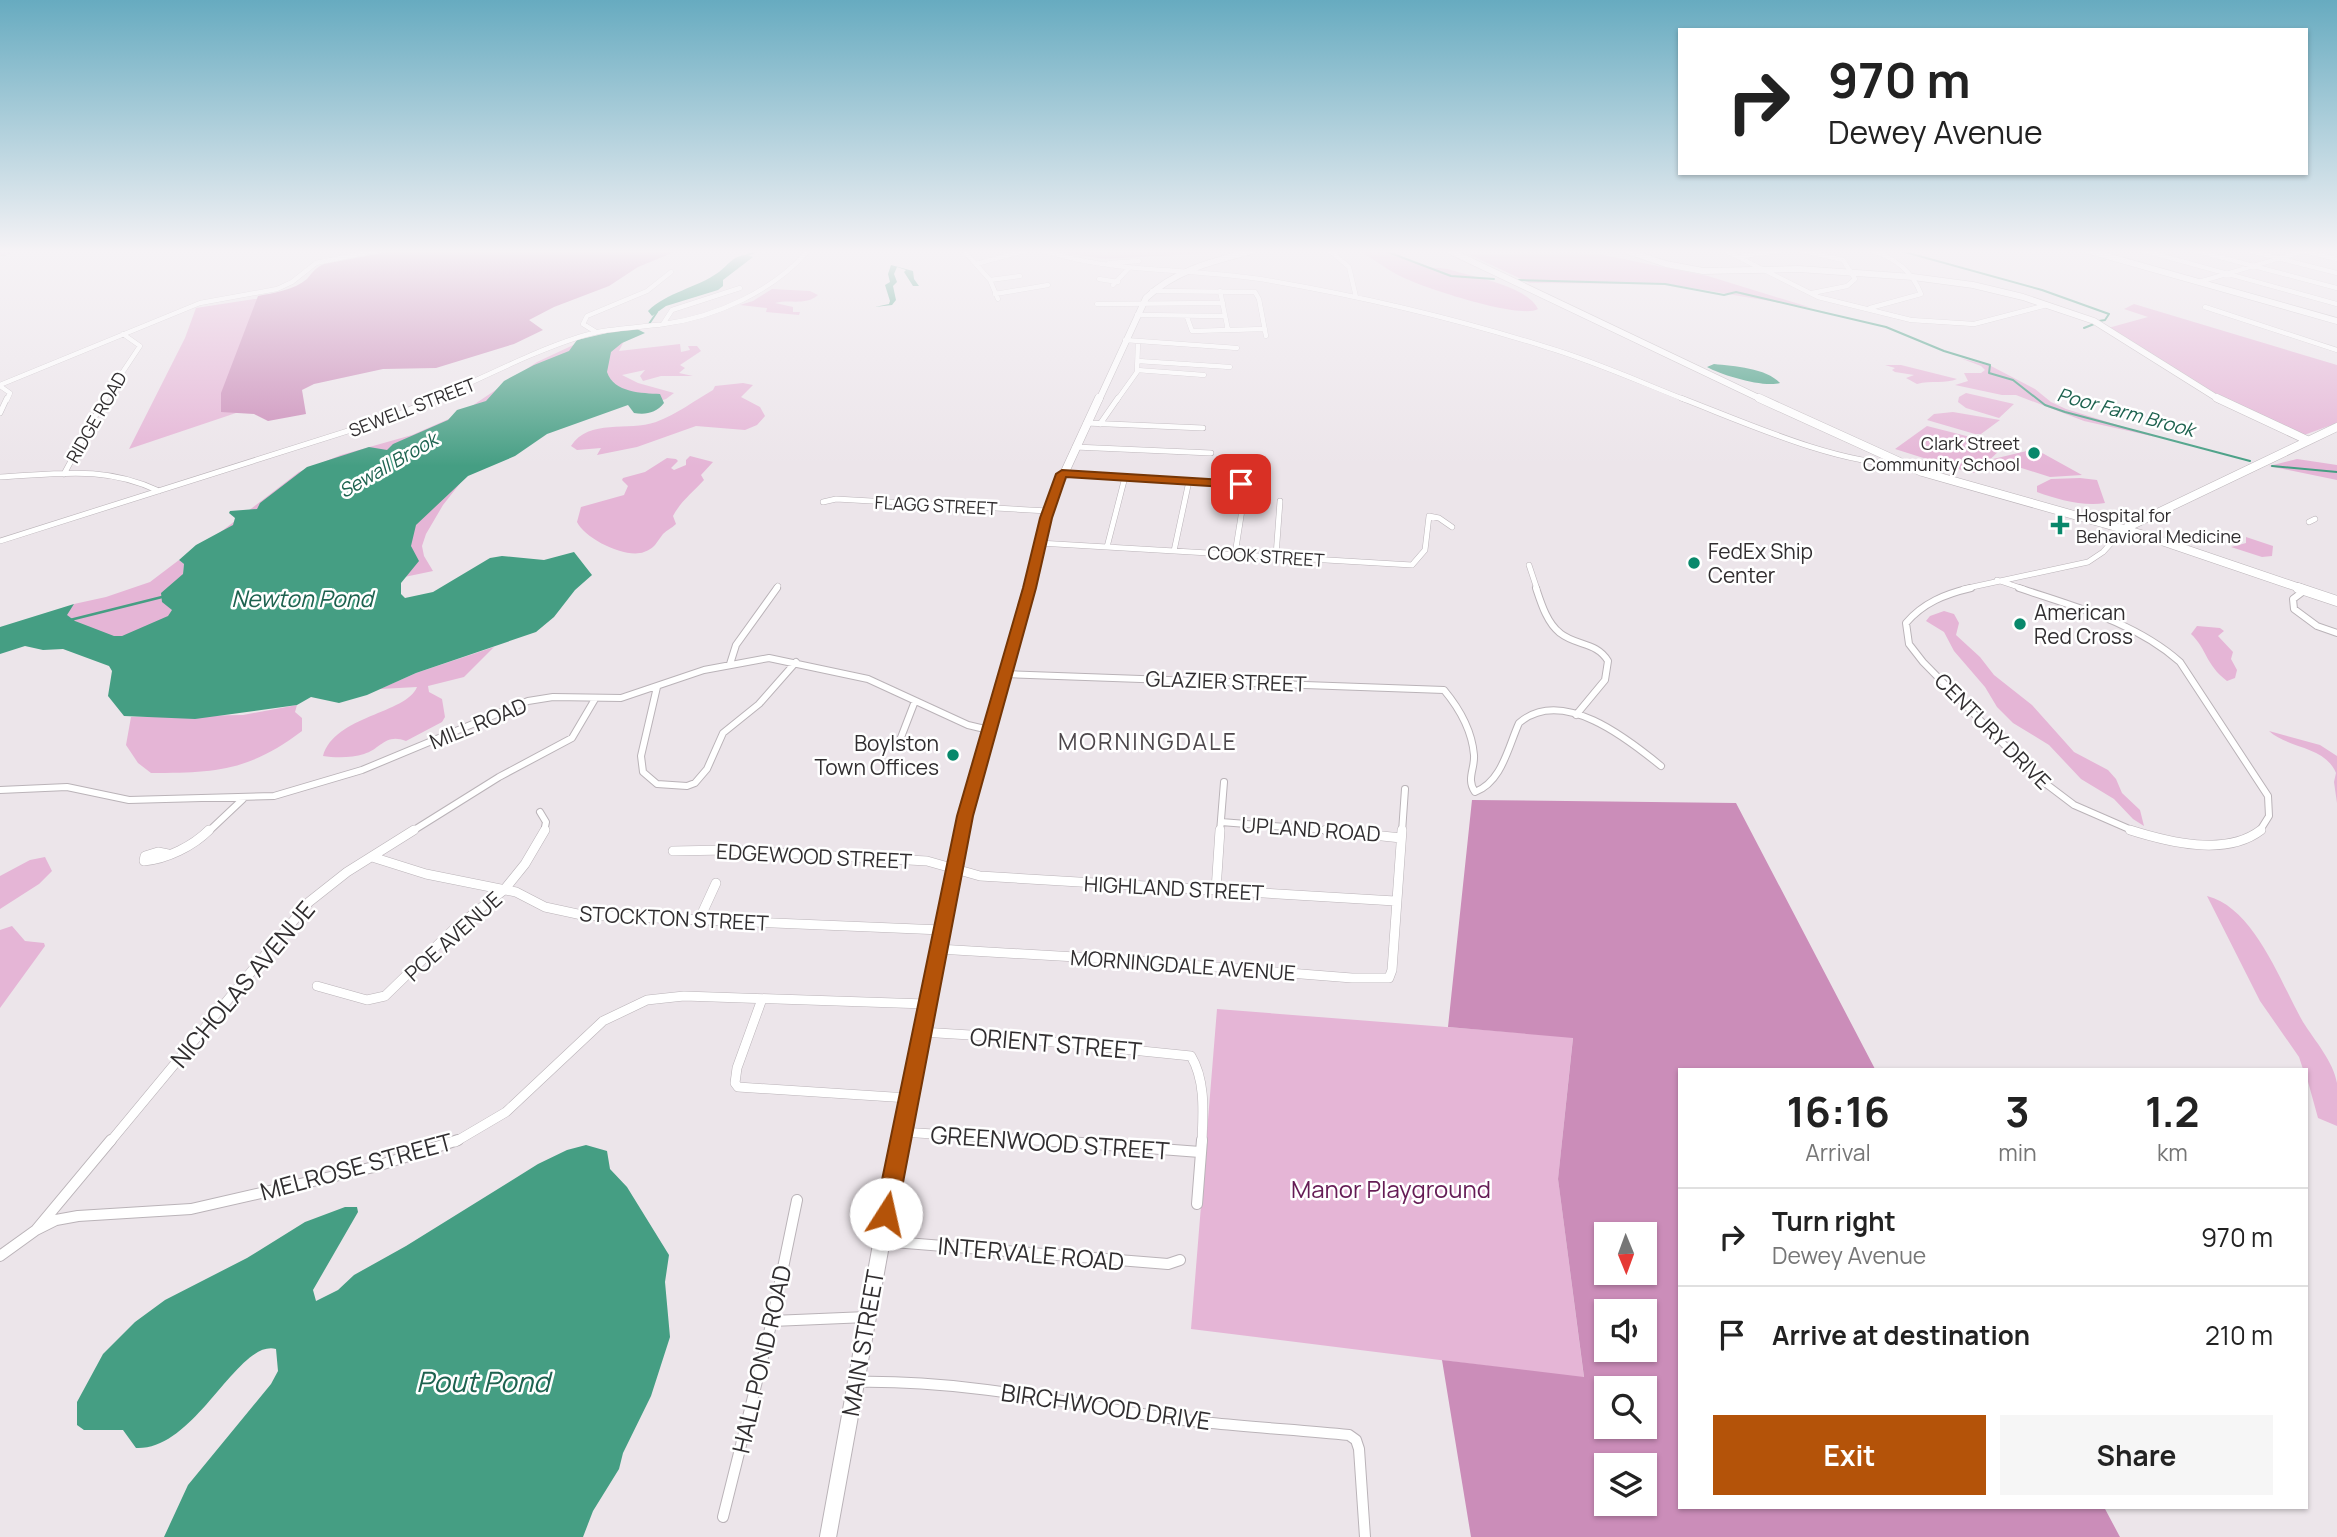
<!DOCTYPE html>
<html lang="en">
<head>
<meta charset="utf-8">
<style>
  :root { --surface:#fff; --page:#f6f6f6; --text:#222; --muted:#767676; --line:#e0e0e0; --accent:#b45309 }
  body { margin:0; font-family:Manrope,sans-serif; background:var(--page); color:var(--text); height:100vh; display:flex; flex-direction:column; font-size:26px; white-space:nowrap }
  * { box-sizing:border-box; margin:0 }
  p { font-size:23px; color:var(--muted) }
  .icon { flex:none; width:38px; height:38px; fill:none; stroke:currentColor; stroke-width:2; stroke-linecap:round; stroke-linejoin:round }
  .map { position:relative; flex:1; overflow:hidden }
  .side { position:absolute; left:1678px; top:1068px; width:630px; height:441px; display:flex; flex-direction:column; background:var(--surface); border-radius:0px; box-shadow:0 2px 5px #0004 }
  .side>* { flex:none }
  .banner { position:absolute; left:1678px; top:28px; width:630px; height:147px; border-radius:0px; box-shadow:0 2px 5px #0004; background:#fff; color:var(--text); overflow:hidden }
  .needle { width:46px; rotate:179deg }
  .controls { position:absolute; left:1594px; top:1222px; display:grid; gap:14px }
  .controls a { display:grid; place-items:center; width:63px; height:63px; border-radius:0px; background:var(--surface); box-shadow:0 2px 5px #0004; font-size:35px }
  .pin { position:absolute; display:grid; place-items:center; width:60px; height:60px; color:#fff; margin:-30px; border-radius:14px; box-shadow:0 4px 10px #0006 }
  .me { position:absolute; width:77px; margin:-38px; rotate:10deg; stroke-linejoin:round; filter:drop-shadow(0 0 5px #0008) }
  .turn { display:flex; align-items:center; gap:24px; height:147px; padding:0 35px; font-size:32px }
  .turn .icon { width:91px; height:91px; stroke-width:2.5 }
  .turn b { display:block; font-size:49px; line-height:60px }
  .eta { display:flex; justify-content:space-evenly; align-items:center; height:119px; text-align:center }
  .eta b { font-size:42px; font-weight:700; line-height:49px }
  .cta { display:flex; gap:14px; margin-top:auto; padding:14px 35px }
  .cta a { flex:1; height:80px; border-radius:0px; background:var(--accent); color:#fff; font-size:28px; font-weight:700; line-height:80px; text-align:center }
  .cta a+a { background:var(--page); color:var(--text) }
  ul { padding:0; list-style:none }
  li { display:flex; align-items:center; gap:21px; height:98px; padding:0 35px; border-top:2px solid var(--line) }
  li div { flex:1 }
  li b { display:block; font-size:26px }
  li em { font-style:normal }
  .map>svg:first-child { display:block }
</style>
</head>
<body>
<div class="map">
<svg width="2337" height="1537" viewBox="0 0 2337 1537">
  <rect width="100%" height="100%" fill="#ece5ea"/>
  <path fill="#e5b5d6" d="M1053 251H1248L1104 259Z
    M1363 251H1402L1400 255C1406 258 1415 262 1419 264 1428 269 1441 267 1451 270 1474 277 1527 286 1538 309 1520 320 1417 286 1396 274 1385 268 1375 260 1364 254Z
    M1576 253 1598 254 1708 276 1812 308 1668 284 1530 283 1468 254Z
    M340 286 272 401 129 449 185 338 196 308Z
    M772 289 810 291 818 295C806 306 790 299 775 303L793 307V312H800L799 315 766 312 767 308 740 305 753 301Z
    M2134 304 2337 365V423L2304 435 2225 400 2108 328 2148 317 2124 309Z
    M584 340 624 341 619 351 680 344 681 352 690 350 688 346H697L701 351 680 365 685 368 679 373 693 376H661L643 381 640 376 645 370 622 375 638 383 674 393 666 399 651 404H597L465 477 443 505 426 534 422 546 424 556 433 571 75 646 66 615 74 604 106 597 150 582 179 560 184 564 183 576 195 546 218 534 299 472 341 455 412 435 460 414 537 362Z
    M1960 358 1991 366 2035 389 2051 402 2066 409 2156 437 2084 421 2016 395H2002L1955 385 1968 381 1964 373H1981L1985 370 1981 366Z
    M1885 365H1901L1957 379C1946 384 1931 380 1917 384L1906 378 1914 375 1895 372 1892 370 1895 368Z
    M743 383 753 385 741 397 760 407 765 416 757 425 745 430 696 426 637 447 597 455 601 448 577 450 571 446C589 418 628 432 656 422 677 414 694 401 713 390L715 386Z
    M1966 393 2014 404 1999 418 1966 408 1958 402 1959 397Z
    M1953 412 2000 420 1981 434H1975L1927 420 1934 414Z
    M1927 426 1986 441 2001 449 1977 472 1971 473 1895 449Z
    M2035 449 2082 475 2050 477 1993 459Z
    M690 456 713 462 701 475 704 480C693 492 681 501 673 516L676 524C672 528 667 530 663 534 656 543 655 548 644 552 626 559 585 539 577 522L581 507 624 495 628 486 622 480 623 478 645 472 667 458 676 459 678 461 671 468 674 470 686 465V460Z
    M2297 459 2337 465V480L2269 466Z
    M2080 478 2097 480 2105 503C2084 507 2056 499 2037 492V486L2051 479Z
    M2246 537 2273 546 2272 556 2262 557 2231 547 2246 543Z
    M1944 611 1954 614 1959 623 1956 635 1980 657 1994 675 2032 705 2074 752 2108 770 2116 779 2122 793 2140 810 2144 826 2133 819 2114 799 2081 779 2049 745 2013 723 1997 707 1985 687 1954 651 1944 632 1926 621 1930 616Z
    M2197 626 2220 628 2224 631 2218 636 2233 652 2231 659 2237 670 2235 678 2227 681C2205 664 2207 649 2191 634Z
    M494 647 464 677 428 686 429 692 442 699 445 717 442 722 406 741C385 733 381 749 364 754 352 758 335 758 323 756 335 715 406 714 417 687L380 689 416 673Z
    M297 705 295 712 302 718V731C249 771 216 773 151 773L138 763 126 745 131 717 243 715Z
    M2269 731 2320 745 2337 756V803L2334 782 2336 773C2325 746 2289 749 2269 731Z
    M45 857 52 871 39 884 0 909V876L30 860Z
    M2207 896C2255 908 2281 984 2303 1022 2315 1041 2333 1061 2337 1083 2337 1096 2337 1113 2337 1126L2318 1118 2307 1078 2306 1069H2303L2299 1057 2260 1001Z
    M12 926 25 941 44 943 45 946 0 1008V930Z
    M1217 1009 1573 1037 1558 1179 1584 1378 1191 1329Z"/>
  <path fill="#cb8db9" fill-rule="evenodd" d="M392 251H677L638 267 609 286 554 307 529 320 543 330 514 344 436 368 383 369 314 384 302 390 306 414 268 421 254 414 221 412V393L258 296C273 293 294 290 307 279 313 272 315 268 324 264Z
    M1472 800 1736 803 1875 1069H1680V1507H2104L2120 1537H1471L1442 1360 1584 1377 1558 1179 1573 1038 1448 1027ZM1606 1234H1645V1272H1606ZM1606 1311H1645V1349H1606ZM1606 1388H1645V1426H1606ZM1606 1465H1645V1503H1606Z"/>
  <path fill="#459e83" d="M746 255 753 257 723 280V286L718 290 666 306 652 316 648 311C667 292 697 288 719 272 728 265 734 255 746 255Z
    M891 265 913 271 914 279 919 286H913L904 272 906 270 897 267 894 274 897 282 893 286 896 300 892 305 875 307 889 304 890 301 885 285 890 282 888 274Z
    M633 327 645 333 622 343 611 352 607 372C614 393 642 393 660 394L664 403C656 413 646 415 634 413L628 405 547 434 515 456 468 476 416 525 411 546 419 561 401 583V594L405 598 433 592 490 558 502 556 544 560 574 552 592 575 575 590 554 617 536 632 416 673 367 695 339 703 311 697 297 705 195 719 124 716 108 696 112 671 109 666 63 649 43 650 25 646 0 654V627L74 604 67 615 75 621 114 636H122L168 616 172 610 162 602 161 593 183 574 184 564 179 560 196 545 233 525 235 518 229 513 230 511 257 509 260 503 307 467 369 447 387 450 393 444 448 420 457 410 486 401 504 381 534 365 569 351 577 340Z
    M1714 364C1734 366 1766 368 1780 383 1764 388 1721 375 1707 367Z
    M586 1145 607 1151 610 1169 627 1187 669 1255 665 1282 670 1337 651 1396 623 1453 619 1469 593 1511 583 1537H164L188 1485 271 1384 278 1371 276 1349C237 1339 196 1451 136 1448L123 1430H84L77 1425V1402L103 1354 135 1322 165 1300 247 1258 305 1222 345 1207H357L358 1212 313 1290 316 1301 338 1290 354 1275 406 1246 538 1164 567 1150Z"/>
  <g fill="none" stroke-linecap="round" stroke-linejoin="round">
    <path stroke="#459e83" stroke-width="2" d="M1385 251 1451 276 1494 279
      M1901 251 2042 290 2109 314 2105 320 2099 321
      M747 255 758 251
      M1519 280 1665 284 1724 295 1736 292 1886 327 1944 351 1990 365 1989 373 2013 380 2045 405 2065 412 2250 461
      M649 324 657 312
      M2084 328 2094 324
      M2272 466 2337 472"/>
    <path stroke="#459e83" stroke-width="2.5" d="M70 620 162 597"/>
    <g stroke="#bab3b8" stroke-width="5">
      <path id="street-far4" d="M964 251 990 280 998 299
        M1045 251C1119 275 1196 267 1272 281 1364 297 1457 319 1546 347 1594 361 1640 382 1686 400
        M1330 251 1349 267 1356 297
        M1726 251 1818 297 1911 320 1974 324 2047 305
        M1803 251 1843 260 1855 279 1847 286 1812 293
        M2145 251 2337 304
        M2197 251 2337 288
        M2250 251 2337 273
        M2303 251 2337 259
        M1743 256 1779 251
        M1109 263 1139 261
        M976 264 1024 251
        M1099 279 1118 282
        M990 280 1020 276
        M2199 282 2304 251
        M1113 285 1128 269
        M1152 291 1255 292 1259 299 1266 336
        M1220 291 1228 330
        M995 294 1048 285
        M1097 304 1223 303
        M2205 307 2337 350
        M1870 308 1921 294C1912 271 1896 259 1873 251
        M1137 315 1224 316
        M1187 317 1192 331 1265 329
        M663 324 672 310 740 288
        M596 332 583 324 587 316 647 291 671 272
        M1125 340 1237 348
        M1138 361 1230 367
        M1137 370 1204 375
        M0 385 200 303 277 289 292 282 316 263 375 251
        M0 386 10 393 7 400
        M104 400 140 346 123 334
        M432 400C481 379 529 353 579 337 607 328 635 328 664 324 716 317 773 291 808 251
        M1117 400 1137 372 1138 341"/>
    </g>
    <g stroke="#bab3b8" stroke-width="6">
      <path id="street-far3" d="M1681 398C1744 422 1836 464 1901 464
        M0 413 7 398
        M1086 423 1203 428
        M1100 424 1118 398
        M1075 447 1211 453
        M64 474 105 398
        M1062 474 1241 484 1242 510 1235 554
        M0 477C58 474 104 465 159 491
        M823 502 836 499 1048 511
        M2309 522 2315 519
        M0 541 392 417 436 398
        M1039 543 1412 565 1425 550 1429 516 1439 518 1452 527
        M1107 547 1125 477
        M1174 551 1189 481
        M1276 556 1280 501
        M1529 565 1537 589
        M1997 580 2000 581
        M2000 581 2024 589
        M2000 581 2088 562 2103 552 2124 529
        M776 589 778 586
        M1963 589 2000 581"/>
    </g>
    <g stroke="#bab3b8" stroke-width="8">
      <path id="street-far2" d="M1536 588C1541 603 1547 623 1560 633 1576 646 1597 642 1608 661L1605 680 1576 715
        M1971 588C1945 594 1923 603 1906 623L1909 644 1923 662 2033 774 2074 805 2136 832
        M2019 588C2075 607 2135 622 2180 662L2268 796 2269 816 2259 832
        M2305 590 2293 599 2294 609 2317 626 2337 633
        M730 664 736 645 777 588
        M1005 674 1444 690C1459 708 1472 731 1474 755 1475 769 1466 779 1475 792 1502 782 1508 747 1519 723 1562 686 1628 739 1661 766
        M657 687 641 756 643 772 657 784 687 786 695 783 707 769 723 733 759 704 796 662
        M900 740 915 701
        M0 790 67 787 129 800 274 796 362 770 528 701 553 697 621 698 704 670 769 658 868 679 968 725 989 730
        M540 812 546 822 544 832
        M1221 822 1348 832
        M208 832 243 799
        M411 832 499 777 572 738 595 699
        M1220 832 1224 782
        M1402 832 1405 789"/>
    </g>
    <g stroke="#bab3b8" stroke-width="10">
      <path id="street-far1" d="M1326 830 1401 838
        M2130 830C2168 842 2226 857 2261 830
        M673 851 726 850 927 861 980 876 1395 901
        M168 854 158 852 145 856 144 861C167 859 193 846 209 830
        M372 857 426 874 516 892 545 907 582 915 942 930
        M1216 890 1220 830
        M699 920 716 883
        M938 949 1127 960 1352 978H1389L1392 970 1402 830
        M317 986 367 1000 385 996 454 929 504 890 525 864 545 830
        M762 999 737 1068 735 1083 738 1087 908 1098
        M921 1032 1003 1037 1191 1056C1206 1081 1203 1114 1202 1142
        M901 1132 1065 1142
        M110 1142 309 902 347 872 414 830
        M455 1142 506 1112 603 1021 647 1000 684 996 926 1004"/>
    </g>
    <g stroke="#bab3b8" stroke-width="12">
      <path id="street" d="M1042 1140 1200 1152
        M1197 1204 1202 1140
        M36 1230 56 1220 78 1216 191 1209 374 1167 458 1140
        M881 1241 1168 1264 1180 1260
        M0 1256 36 1230 111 1140
        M772 1321 867 1317
        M855 1382C950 1380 1043 1398 1136 1413 1206 1425 1278 1428 1349 1435L1356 1440 1359 1449 1365 1537
        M723 1517 772 1321 797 1200"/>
    </g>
    <g stroke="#bab3b8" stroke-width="7">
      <path id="secondary-far4" d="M1450 251 1763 400
        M1627 251 1666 264 1703 271 1799 269 1913 277 1973 285 2023 297 2094 321 2220 400
        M2089 251 2337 321
        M1099 400 1146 298C1175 270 1214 261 1252 251"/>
    </g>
    <g stroke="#bab3b8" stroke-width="9">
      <path id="secondary-far3" d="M1759 398 1922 472 2141 534 2303 589
        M2217 398 2307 440
        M2124 529 2337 427
        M1027 589 1052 500 1099 398"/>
    </g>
    <g stroke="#bab3b8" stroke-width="11">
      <path id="secondary-far2" d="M2298 588 2337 601
        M962 832 1028 588"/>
    </g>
    <g stroke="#bab3b8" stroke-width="14">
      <path id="secondary-far1" d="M899 1142 962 830"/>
    </g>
    <g stroke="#bab3b8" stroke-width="18">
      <path id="secondary" d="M828 1537 900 1140"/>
    </g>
    <g stroke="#c5c4c5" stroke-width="2">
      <path id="highway" d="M6 251H18L0 256V252Z"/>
    </g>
    <use href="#street-far4" stroke="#fff" stroke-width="4.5"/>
    <use href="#street-far3" stroke="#fff" stroke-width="5"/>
    <use href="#street-far2" stroke="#fff" stroke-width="6"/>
    <use href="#street-far1" stroke="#fff" stroke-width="9"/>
    <use href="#street" stroke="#fff" stroke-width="10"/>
    <use href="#secondary-far4" stroke="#fff" stroke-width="6"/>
    <use href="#secondary-far3" stroke="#fff" stroke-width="8"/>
    <use href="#secondary-far2" stroke="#fff" stroke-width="10"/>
    <use href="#secondary-far1" stroke="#fff" stroke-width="12"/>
    <use href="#secondary" stroke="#fff" stroke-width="16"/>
    <use href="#highway" fill="#ecaad9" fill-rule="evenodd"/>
  </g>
  <linearGradient id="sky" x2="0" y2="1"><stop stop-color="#67abc0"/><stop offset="0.54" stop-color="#f6f3f6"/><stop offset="1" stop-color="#f6f3f6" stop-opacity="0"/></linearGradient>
  <rect width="2337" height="466" fill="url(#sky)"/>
  <path fill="#b45309" stroke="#753606" stroke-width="2" d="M1062 470 1241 481 1246 484 1241 488 1066 477 1052 518 1036 588 973 816 897 1214 894 1221 886 1224 878 1221 875 1214 957 816 1023 588 1040 518 1056 474Z"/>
  <g fill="#08886b" stroke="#fff" stroke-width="2.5">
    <circle cx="2034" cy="453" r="7"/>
    <path d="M2056.5 514.5h7v7h7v7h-7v7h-7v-7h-7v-7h7z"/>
    <circle cx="1694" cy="563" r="7"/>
    <circle cx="2020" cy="624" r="7"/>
    <circle cx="953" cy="755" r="7"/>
  </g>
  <g text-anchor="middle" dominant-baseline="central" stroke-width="5" stroke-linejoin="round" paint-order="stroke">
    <g font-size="18" fill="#312e30" stroke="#fff">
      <text transform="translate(412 407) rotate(-21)">SEWELL STREET</text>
      <text transform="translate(96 417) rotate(-60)">RIDGE ROAD</text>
      <text transform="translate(936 505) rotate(3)">FLAGG STREET</text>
      <text transform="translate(1266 556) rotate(4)">COOK STREET</text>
    </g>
    <g font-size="18" fill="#312e30" stroke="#fff" text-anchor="end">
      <text x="2020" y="443">Clark Street<tspan x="2020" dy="21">Community School</tspan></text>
      <text x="2076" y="515" text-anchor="start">Hospital for<tspan x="2076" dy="21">Behavioral Medicine</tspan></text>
    </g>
    <g font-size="19" font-style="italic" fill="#1d624f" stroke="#fff">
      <text transform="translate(2126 412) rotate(15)">Poor Farm Brook</text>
      <text transform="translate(388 465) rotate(-30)">Sewall Brook</text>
    </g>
    <g font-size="21" fill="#312e30" stroke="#fff" text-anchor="start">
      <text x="1708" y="551">FedEx Ship<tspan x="1708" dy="24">Center</tspan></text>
      <text x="2034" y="612">American<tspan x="2034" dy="24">Red Cross</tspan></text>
      <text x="939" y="743" text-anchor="end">Boylston<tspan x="939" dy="24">Town Offices</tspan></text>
    </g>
    <g font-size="21" fill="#312e30" stroke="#fff">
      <text transform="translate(1226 681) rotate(2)">GLAZIER STREET</text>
      <text transform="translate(478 723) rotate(-22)">MILL ROAD</text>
      <text transform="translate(1993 731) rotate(45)">CENTURY DRIVE</text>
      <text transform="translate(1311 829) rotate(4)">UPLAND ROAD</text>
      <text transform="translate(814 856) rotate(3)">EDGEWOOD STREET</text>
      <text transform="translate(1174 888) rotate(3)">HIGHLAND STREET</text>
      <text transform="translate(674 918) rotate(3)">STOCKTON STREET</text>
      <text transform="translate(453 936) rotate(-42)">POE AVENUE</text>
      <text transform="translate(1183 965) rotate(4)">MORNINGDALE AVENUE</text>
    </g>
    <g font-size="23" font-style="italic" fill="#1d624f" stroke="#fff">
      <text x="302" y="598">Newton Pond</text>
    </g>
    <g font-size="23" letter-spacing="2" fill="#4e484c" stroke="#fff">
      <text x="1148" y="741">MORNINGDALE</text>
    </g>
    <g font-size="24" fill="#312e30" stroke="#fff">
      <text transform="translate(242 984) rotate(-50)">NICHOLAS AVENUE</text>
      <text transform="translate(1056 1043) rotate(5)">ORIENT STREET</text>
      <text transform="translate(1050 1142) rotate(4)">GREENWOOD STREET</text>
      <text transform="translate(356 1166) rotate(-15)">MELROSE STREET</text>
      <text transform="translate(1031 1253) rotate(5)">INTERVALE ROAD</text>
      <text transform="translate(862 1343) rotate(-80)">MAIN STREET</text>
      <text transform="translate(761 1359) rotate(-77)">HALL POND ROAD</text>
      <text transform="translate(1106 1406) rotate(8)">BIRCHWOOD DRIVE</text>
    </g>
    <g font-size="24" fill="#651c55" stroke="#fff">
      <text x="1391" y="1188">Manor Playground</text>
    </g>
    <g font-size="28" font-style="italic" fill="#1d624f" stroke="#fff">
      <text x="483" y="1381">Pout Pond</text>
    </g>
  </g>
</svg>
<div class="controls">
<a><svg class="needle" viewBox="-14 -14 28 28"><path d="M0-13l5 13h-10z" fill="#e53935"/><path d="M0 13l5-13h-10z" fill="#767676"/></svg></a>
<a><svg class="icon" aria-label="sound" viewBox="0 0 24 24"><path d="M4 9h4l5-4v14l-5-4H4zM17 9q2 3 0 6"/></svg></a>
<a><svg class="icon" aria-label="search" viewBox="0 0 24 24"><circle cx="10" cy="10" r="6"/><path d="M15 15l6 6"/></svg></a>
<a><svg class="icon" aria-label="layers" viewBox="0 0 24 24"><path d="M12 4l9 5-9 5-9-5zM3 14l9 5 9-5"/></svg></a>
</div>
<div class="pin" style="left:1241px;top:484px;background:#d93025"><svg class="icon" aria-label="arrive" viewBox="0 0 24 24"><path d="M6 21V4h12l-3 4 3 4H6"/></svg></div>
<svg class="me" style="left:886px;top:1214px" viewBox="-20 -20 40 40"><circle r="19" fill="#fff"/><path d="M0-13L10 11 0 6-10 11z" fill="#b45309"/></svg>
<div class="banner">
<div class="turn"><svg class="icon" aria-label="right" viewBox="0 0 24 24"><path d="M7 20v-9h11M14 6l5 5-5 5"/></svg><div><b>970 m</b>Dewey Avenue</div></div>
</div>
<section class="side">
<div class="eta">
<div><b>16:16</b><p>Arrival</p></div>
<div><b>3</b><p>min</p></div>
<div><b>1.2</b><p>km</p></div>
</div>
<ul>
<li><svg class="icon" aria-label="right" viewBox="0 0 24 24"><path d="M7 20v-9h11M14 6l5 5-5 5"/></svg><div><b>Turn right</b><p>Dewey Avenue</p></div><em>970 m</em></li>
<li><svg class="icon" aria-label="arrive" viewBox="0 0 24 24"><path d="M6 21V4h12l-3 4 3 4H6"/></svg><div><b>Arrive at destination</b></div><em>210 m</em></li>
</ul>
<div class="cta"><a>Exit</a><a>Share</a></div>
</section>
</div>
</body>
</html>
